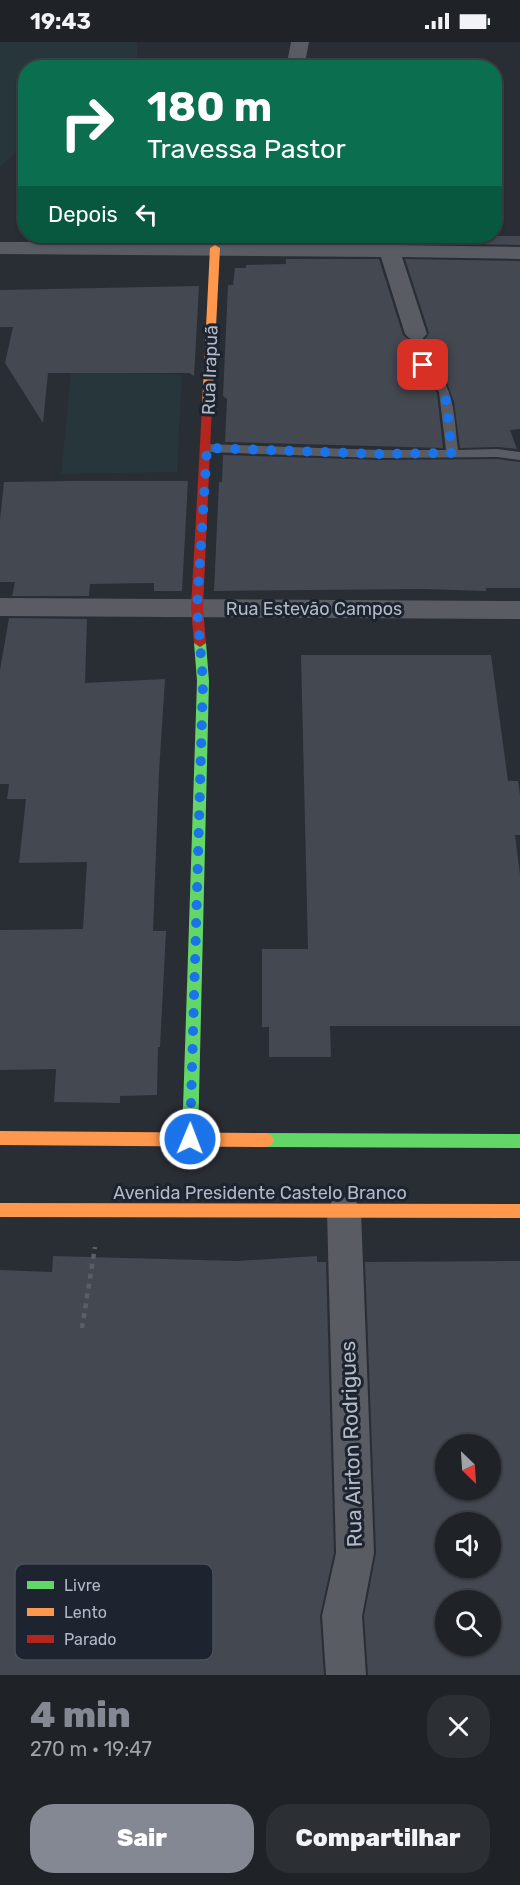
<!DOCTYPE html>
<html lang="pt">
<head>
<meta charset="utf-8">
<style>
  :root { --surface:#1f2227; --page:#2c2f33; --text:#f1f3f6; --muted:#a1a4a7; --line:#3c3f44; --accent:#838893 }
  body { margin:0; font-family:Rubik,sans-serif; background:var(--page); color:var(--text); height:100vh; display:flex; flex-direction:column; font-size:22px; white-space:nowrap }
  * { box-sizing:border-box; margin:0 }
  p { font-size:20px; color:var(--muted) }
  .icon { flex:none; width:33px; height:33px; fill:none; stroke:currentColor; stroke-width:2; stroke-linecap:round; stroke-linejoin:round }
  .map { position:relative; height:1633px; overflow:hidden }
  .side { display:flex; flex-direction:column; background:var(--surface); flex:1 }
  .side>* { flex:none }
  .hud { position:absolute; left:18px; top:18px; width:484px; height:183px; border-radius:24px; box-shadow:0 2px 4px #0004,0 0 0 2px var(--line); background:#0b6e4f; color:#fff; overflow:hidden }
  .needle { width:39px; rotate:155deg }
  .fabs { position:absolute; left:435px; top:1392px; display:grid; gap:12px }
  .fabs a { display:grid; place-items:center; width:66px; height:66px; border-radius:50%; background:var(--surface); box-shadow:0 2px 4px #0004,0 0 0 2px var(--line); font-size:30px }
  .pin { position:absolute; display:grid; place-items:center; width:51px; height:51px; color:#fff; margin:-26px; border-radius:12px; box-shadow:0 3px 9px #0006 }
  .me { position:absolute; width:66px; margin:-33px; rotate:1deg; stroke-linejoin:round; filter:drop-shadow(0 0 4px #0008) }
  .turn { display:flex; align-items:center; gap:21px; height:126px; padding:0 30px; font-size:27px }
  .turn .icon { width:78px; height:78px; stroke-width:2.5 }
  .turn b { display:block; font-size:42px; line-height:51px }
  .then { display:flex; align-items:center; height:57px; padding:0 30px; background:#0003; gap:12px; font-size:22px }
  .round { display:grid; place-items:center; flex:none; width:63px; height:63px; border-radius:24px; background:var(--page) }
  .overview { display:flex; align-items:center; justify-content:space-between; height:102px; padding:0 30px }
  h1 { font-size:36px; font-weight:800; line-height:45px; color:var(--accent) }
  .button { display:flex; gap:12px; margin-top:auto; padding:12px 30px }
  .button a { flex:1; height:69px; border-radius:24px; background:var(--accent); color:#fff; font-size:24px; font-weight:800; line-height:69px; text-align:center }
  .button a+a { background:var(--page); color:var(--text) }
  .status { display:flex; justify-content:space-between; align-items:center; height:42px; padding:0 30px; background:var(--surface); direction:ltr }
  .status svg { height:16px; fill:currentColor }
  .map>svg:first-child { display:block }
</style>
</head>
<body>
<div class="status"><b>19:43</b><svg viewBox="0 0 49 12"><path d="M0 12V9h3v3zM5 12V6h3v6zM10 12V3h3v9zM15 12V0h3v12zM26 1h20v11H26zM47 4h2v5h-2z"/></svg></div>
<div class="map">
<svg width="520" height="1633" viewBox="0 0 520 1633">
  <rect width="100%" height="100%" fill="#292d34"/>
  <path fill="#26363a" d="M0 0H137V25L26 26 25 102 0 125Z
    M71 329 182 333 177 430 61 432Z"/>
  <path fill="#444850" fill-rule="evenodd" d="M289 194H520V203L288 199Z
    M286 217H379L403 293 409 298 415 323 425 333 437 351 443 406 225 400 227 357 223 354 228 243H233L235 226H246V223L286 222Z
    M405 217 520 219V387L510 388 517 407 497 405 460 406 454 360 446 338 430 321 425 297 429 291Z
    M199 244 194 334 189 331H48L43 381 5 321 13 285H0V248Z
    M223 413 379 418 497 417 520 420V546H486V549L422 547 214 549 219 440H222Z
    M70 439H188L182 549H154V541L90 542 89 554H12L15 540H0V478L4 440Z
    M9 576 87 577 85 641 165 637 159 730 153 889H166L160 1005H158L157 1053 120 1054V1061L54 1060 56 1027 0 1028V888L83 887 87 820 19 821 26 757H7L9 742H0V628Z
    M301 613H491L508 739H518L520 753V793H515L520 833V984H330L331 1015H269V985H262V907H308Z
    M53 1214 237 1219 317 1214V1220H326L334 1511 320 1574 324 1633H0V1228L52 1230Z
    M520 1219V1633H368L364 1574 376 1511 365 1220ZM446 1402H490V1448H446ZM446 1480H490V1526H446ZM446 1558H490V1604H446Z"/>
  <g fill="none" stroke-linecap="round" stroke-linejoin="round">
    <path stroke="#5a5f65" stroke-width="4.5" stroke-dasharray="5 5" stroke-linecap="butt" d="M82 1286 95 1205"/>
    <path fill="#595c63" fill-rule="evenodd" d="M416 289 422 292 428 322C456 342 454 377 458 408L497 407 520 410V418L497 415 379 416 207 410 201 406 207 402 379 408H446L439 350 427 331 417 323 410 292Z"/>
    <path fill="#595c63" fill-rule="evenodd" d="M291 0H309L304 26H286Z
      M0 200H215L520 205V217L402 215 427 292 423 296 416 298 409 296 405 292 381 215 0 212Z
      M0 556 520 559V577L0 574Z
      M344 1155 356 1159 361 1170 374 1511 362 1574 366 1633H326L322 1574 336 1511 327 1170 332 1159Z"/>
    <path fill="#63d668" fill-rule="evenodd" d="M200 597 206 601 209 639 198 1097 195 1102 190 1104 185 1102 182 1097 197 639 194 601Z
      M266 1091 520 1092V1106L266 1105 261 1103 258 1098 261 1093Z"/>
    <path fill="#ff974d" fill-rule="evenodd" d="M215 203 220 206 212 365 207 368 202 365 210 206Z
      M0 1089 266 1091 271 1093 274 1098 271 1103 266 1105 0 1103Z
      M0 1161 520 1162V1176L0 1175Z"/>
    <path fill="#b3261e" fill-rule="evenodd" d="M207 362 212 365 203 566 206 601 200 605 194 601 191 566 202 365Z"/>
  </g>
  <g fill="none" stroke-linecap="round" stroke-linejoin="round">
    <path stroke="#1a73e8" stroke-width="10" stroke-dasharray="0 18" d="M190 1097 203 639 197 566 207 406 379 412 452 411 445 350 431 329 423 323"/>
  </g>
  <g text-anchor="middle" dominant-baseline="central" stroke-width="6" stroke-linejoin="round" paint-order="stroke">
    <g font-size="18" fill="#b3b9c6" stroke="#1d232f">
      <text transform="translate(210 328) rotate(-88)">Rua Irapuã</text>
      <text x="314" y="567">Rua Estevão Campos</text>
      <text x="260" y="1151">Avenida Presidente Castelo Branco</text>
    </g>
    <g font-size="21" fill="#b3b9c6" stroke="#1d232f">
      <text transform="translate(351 1402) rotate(-92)">Rua Airton Rodrigues</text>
    </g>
  </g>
  <rect x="15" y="1522" width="198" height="96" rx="9" fill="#1d232f" stroke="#4a505c" stroke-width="1.5"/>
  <rect x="27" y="1539" width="27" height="8" fill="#63d668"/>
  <rect x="27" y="1566" width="27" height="8" fill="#ff974d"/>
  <rect x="27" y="1593" width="27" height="8" fill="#b3261e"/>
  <g font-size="16" fill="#b3b9c6">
    <text x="64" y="1549">Livre</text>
    <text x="64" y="1576">Lento</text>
    <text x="64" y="1603">Parado</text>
  </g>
</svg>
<div class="fabs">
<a><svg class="needle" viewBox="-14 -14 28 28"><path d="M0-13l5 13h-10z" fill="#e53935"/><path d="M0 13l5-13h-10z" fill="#a1a4a7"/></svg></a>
<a><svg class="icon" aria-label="sound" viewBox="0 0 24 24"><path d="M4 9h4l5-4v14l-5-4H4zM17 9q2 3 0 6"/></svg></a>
<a><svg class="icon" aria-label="search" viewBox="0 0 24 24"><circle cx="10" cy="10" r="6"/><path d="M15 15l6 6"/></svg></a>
</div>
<div class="pin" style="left:423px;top:323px;background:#d93025"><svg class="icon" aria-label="arrive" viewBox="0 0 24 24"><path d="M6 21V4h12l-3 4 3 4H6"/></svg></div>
<svg class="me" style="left:190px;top:1097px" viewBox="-20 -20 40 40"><circle r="17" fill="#1a73e8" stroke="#fff" stroke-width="3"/><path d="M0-11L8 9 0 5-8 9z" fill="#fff"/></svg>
<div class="hud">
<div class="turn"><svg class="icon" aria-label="right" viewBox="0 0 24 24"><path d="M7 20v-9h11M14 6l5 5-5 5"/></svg><div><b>180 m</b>Travessa Pastor</div></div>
<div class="then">Depois<svg class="icon" aria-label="left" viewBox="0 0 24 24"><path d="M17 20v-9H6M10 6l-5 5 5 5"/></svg></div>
</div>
</div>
<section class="side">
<div class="overview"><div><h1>4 min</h1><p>270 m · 19:47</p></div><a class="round"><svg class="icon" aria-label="close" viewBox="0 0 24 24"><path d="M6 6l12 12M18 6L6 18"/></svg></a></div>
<div class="button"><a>Sair</a><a>Compartilhar</a></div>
</section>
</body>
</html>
